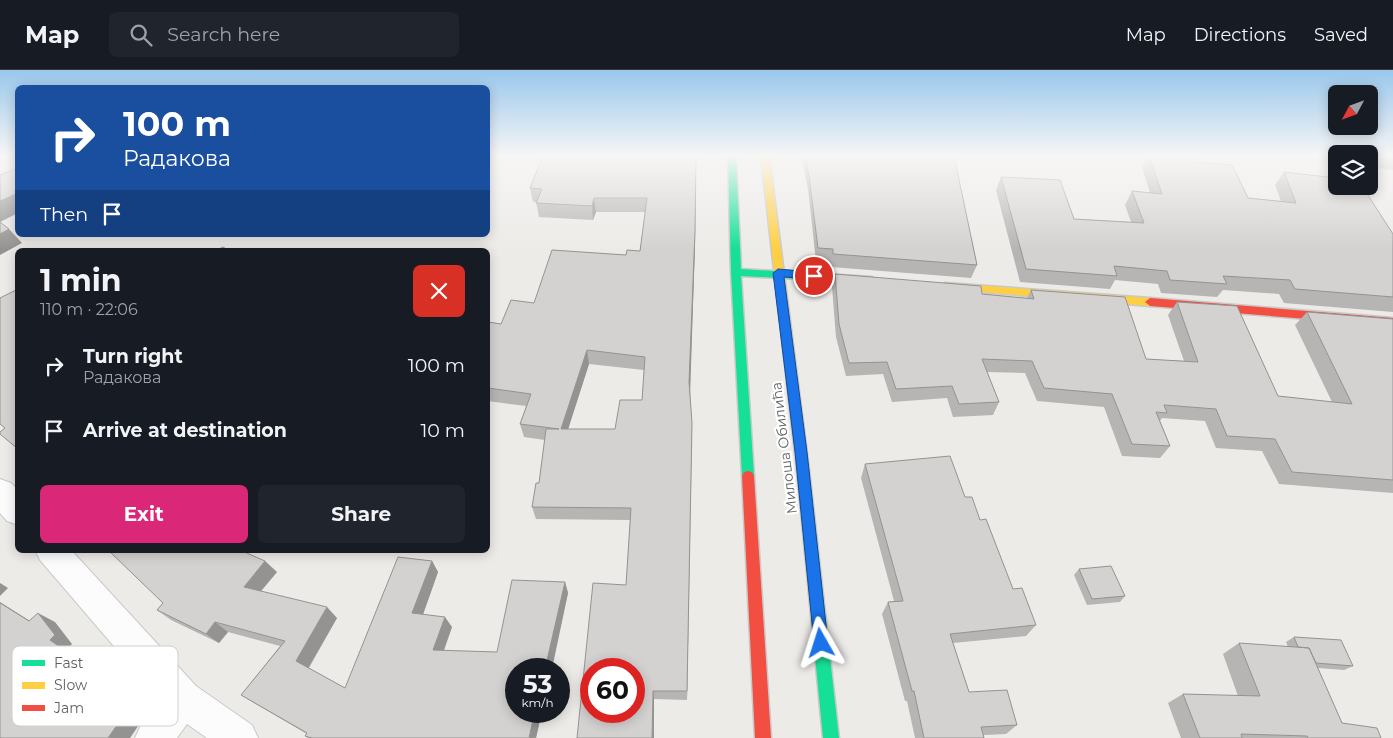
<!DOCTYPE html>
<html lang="en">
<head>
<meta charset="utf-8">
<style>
  :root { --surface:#171b24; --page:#20242c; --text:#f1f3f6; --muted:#9ea1a6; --line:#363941; --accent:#db2777 }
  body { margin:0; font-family:Montserrat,sans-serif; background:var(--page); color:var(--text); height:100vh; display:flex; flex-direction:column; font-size:19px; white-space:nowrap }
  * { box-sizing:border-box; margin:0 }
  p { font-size:16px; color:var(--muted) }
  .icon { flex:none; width:28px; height:28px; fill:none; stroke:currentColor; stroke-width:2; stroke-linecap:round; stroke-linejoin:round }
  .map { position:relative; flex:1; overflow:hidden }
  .panel { position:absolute; left:15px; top:178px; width:475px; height:305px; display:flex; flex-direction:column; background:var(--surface); border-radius:8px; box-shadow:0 2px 12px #0003 }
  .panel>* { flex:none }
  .guide { position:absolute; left:15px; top:15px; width:475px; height:152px; border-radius:8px; box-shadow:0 2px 12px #0003; background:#1a4fa0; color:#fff; overflow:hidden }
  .needle { width:32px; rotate:229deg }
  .fabs { position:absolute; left:1328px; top:15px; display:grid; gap:10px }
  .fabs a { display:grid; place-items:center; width:50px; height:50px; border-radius:8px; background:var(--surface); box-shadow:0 2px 12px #0003; font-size:25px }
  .speed { position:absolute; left:505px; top:588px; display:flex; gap:10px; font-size:25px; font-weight:700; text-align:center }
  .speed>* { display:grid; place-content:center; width:65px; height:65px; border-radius:50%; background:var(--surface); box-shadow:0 2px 12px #0003; line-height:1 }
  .speed small { font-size:12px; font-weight:400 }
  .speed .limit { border:8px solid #d22; background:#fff; color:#111 }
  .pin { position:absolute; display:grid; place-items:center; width:42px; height:42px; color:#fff; margin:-21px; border:2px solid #fff; border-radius:50%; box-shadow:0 1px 5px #0007 }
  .me { position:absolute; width:55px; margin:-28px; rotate:354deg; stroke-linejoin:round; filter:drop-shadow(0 0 4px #0008) }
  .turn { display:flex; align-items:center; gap:18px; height:105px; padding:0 25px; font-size:22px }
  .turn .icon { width:65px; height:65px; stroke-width:2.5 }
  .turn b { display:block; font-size:35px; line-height:42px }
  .then { display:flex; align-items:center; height:48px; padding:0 25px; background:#0003; gap:10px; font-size:19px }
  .round { display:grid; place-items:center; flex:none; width:52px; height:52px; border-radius:8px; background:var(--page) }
  .headline { display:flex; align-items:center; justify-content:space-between; height:85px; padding:0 25px }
  h1 { font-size:30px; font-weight:700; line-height:38px }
  .button { display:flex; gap:10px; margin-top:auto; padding:10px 25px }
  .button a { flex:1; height:58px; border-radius:8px; background:var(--accent); color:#fff; font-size:20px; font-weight:700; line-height:58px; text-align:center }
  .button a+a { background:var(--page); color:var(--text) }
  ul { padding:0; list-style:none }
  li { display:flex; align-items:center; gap:15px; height:65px; padding:0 25px }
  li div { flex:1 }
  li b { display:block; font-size:19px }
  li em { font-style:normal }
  header { display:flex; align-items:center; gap:30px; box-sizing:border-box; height:70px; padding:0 25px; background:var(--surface); border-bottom:1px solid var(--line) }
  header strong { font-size:24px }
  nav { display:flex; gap:28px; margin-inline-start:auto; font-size:18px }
  .search { width:350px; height:45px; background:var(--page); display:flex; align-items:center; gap:12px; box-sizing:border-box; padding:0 18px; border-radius:8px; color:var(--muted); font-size:19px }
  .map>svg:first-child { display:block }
</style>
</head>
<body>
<header>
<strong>Map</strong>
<div class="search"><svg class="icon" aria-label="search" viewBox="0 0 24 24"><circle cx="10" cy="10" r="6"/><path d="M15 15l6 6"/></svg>Search here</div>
<nav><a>Map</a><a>Directions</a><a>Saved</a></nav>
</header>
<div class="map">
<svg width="1393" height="668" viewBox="0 0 1393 668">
  <rect width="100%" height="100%" fill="#edebe8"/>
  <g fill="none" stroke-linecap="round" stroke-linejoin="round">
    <g stroke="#cac9c8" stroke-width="2">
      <path id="street" d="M0 409 11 413 18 420V455L7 451 0 443Z
        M35 480H71L196 616 252 655 258 668H207L187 654 177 668H135L141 655 160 630 40 490Z"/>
    </g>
    <g stroke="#c9c9c8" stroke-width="3">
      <path id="fast" d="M728 86H736L741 199 872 207 877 210 872 213 741 206 754 406 752 410 748 411 744 410 742 406 731 202Z
        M803 395 807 396 809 400 839 668H823L797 400 799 396Z"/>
    </g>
    <g stroke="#c9c9c8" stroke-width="3">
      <path id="slow" d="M761 86H769L809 400 807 404 803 405 799 404 797 400Z
        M945 213 1150 228 1155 232 1150 236 945 219 940 216Z"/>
    </g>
    <g stroke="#c9c9c8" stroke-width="3">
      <path id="jam" d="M1150 228 1393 248V256L1150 236 1145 232Z
        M748 401 752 402 754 406 771 668H755L742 406 744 402Z"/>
    </g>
    <use href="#street" fill="#fcfcfc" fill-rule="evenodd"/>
    <use href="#fast" fill="#16e098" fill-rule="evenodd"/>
    <use href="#slow" fill="#ffcf43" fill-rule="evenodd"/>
    <use href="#jam" fill="#f24e42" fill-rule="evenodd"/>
  </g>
  <path fill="#b6b5b4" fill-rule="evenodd" d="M696 86 695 175 690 319 692 366 687 630 654 629 626 515 630 450 536 449 532 437 539 413 545 370 524 367 520 354 526 336 488 331V252L501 254 534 233 626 185 640 181 645 142H596L593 150 539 147 536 132H533L530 118ZM589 294 644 300 642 330 615 359H568Z
    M801 86H954L977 195 971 208 831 197 830 192 816 191 808 119Z
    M1148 86H1161L1194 92 1248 128 1281 131 1275 115 1284 102 1393 164V242L1284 233 1279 224 1223 220 1217 227 1161 223 1158 214 1115 210 1110 219 1020 212 996 120 1001 107 1074 149 1131 152 1125 135 1132 121 1150 123 1142 97Z
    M1325 86H1336V94H1329Z
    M1369 86H1393V100L1369 97Z
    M835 204 982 224 1027 228 1031 220 1146 289 1184 291 1168 245 1177 232 1278 326 1332 332 1295 255 1307 242 1393 249V423L1279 414 1262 381 1216 378 1205 351 1162 348 1160 351 1170 376 1160 388 1122 386 1104 337 1037 331 1025 303 987 302 999 332 993 345 953 347 947 328 892 332 883 304 846 306 836 267 832 217Z
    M865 394 965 427 980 450 1013 519 1036 555 1026 566 953 573 969 622 1017 655 1006 664 984 665V668H915L907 631H905L882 544 888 532 894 531 861 408Z
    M432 491 438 502 423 544 452 557 444 581 497 582 565 512 568 523 536 668H308L305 666 307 664 254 633 241 625 280 576 228 562 219 573 171 550 157 540 163 533 277 502 261 521 337 548 309 598 345 618Z
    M1079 499 1125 526 1120 532 1087 535 1074 505Z
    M1294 567 1353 596 1344 600 1318 598 1342 653 1381 668H1181L1168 633 1183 624 1238 626 1223 584 1239 573 1288 577 1286 572Z"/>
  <path fill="#949392" d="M696 86 695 175 690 326 689 312Z
    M18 123V143L0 152V131Z
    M594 128 596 142 593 150 592 136Z
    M9 159 22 173 0 185V164Z
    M587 280 589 294 564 372 561 359Z
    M692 366 687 630V621Z
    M265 491 277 502 256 527 244 517Z
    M432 491 438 502 420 553 412 543Z
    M565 512 568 523 552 599H545Z
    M0 513 8 518 0 526Z
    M0 532 46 561 29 551 0 533Z
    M327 537 337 548 307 600 296 591Z
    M38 543 55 552 72 574 67 580 110 610 143 649 130 668H108L50 570Z
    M445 547 452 557 440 590 433 580Z
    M215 552 228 562 219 573 206 564Z
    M653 621 654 629V668H652Z
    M535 641H542L536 668H529Z"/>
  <path fill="#d4d2d1" stroke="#949392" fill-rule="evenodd" d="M543 86H696L695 161 689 312 692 353 687 621H653L652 668H577L593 513 626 515 631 438 532 437 536 413H539L546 359H559L520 354 531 324 488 318V252L501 254 511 230 534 233 552 180 626 185 627 180 640 181 647 128H594L592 136 536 133 542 119 530 118ZM587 280 645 287 642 330H620L615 359H561ZM591 599H634V641H591Z
    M805 86H954L977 195 833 184V179L818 178 809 106Z
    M1149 86H1161L1193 90 1194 92 1232 95 1248 128 1296 133 1284 102 1336 108V116H1362L1393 164V227L1295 219 1290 210 1223 206 1227 214 1170 210 1167 201 1114 196 1117 206 1026 199 1001 107 1060 110 1074 149 1144 153 1132 121 1162 124Z
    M1369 86H1393V90L1369 87Z
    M18 98V123L0 131V105Z
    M0 152 9 159 0 164Z
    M223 177 228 180H217Z
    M835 204 981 216 982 224 1034 229 1031 220 1125 227 1146 289 1198 292 1177 232 1237 236 1278 326 1352 334 1307 242 1393 249V410L1292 402 1275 369 1227 366 1216 339 1164 335 1167 343 1156 342 1170 376 1132 374 1112 324 1044 318 1032 291 982 289 999 332 959 334 952 316 896 319 887 292 849 293 839 254Z
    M18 219V379L0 364V362L5 358 0 354V228Z
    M950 386 965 427H972L980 450 986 449 1013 519 1022 518 1036 555 950 564 969 622 1007 620 1017 655 981 657 984 668H924L914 621H912L888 532 903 531 865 394Z
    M108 480H240L265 491 244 517 327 537 296 591 345 618 398 487 432 491 412 543 445 547 433 580 497 582 512 510 565 512 545 599H516V641H535L529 668H312L305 666 307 663 241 625 285 571 215 552 206 564 157 540 163 533Z
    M1111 496 1125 526 1092 529 1079 499Z
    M0 533 29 551 38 543 55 565 50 570 94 601 127 641 108 668H0Z
    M1294 567 1341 570 1353 596 1316 593 1309 578 1298 577Z
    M1239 573 1309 578 1342 653 1377 658 1381 668H1308L1307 666 1241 664 1242 668H1200L1183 624 1260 626Z"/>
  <linearGradient id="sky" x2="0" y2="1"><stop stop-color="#99c7ec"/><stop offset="0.48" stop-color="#f7f6f5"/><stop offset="1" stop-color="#f7f6f5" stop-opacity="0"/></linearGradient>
  <rect width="1393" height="179" fill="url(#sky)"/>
  <path fill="#1a73e8" stroke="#114b97" d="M778 199 814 202 819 206 814 209 784 207 807 382 828 573 826 578 821 580 816 578 814 573 795 382 773 203Z"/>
  <g text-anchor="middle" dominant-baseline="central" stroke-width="4.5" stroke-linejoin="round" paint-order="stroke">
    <g font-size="14" fill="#5e6265" stroke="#fff">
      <text transform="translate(784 378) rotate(-97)">Милоша Обилића</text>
    </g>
  </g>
  <rect x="12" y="576" width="166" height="80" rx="8" fill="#fff" stroke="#cfd0d1" stroke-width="1"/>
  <rect x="22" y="590" width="23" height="6" fill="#16e098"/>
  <rect x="22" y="612" width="23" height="7" fill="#ffcf43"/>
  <rect x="22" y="635" width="23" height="6" fill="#f24e42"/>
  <g font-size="14" fill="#5e6265">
    <text x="54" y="598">Fast</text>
    <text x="54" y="620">Slow</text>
    <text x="54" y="643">Jam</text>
  </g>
</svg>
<div class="fabs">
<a><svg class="needle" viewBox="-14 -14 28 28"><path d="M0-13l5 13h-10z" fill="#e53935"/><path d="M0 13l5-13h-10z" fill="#9ea1a6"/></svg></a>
<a><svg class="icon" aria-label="layers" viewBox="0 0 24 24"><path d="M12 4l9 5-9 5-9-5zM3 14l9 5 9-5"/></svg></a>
</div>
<div class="speed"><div>53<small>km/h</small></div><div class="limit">60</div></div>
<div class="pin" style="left:814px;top:206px;background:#d93025"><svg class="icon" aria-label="arrive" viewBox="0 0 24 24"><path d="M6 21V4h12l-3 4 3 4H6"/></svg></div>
<svg class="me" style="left:821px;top:573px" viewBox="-20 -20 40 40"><path d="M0-17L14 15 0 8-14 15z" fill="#1a73e8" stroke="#fff" stroke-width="4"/></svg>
<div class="guide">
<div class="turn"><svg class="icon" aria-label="right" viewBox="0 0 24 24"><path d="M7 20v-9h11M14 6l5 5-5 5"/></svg><div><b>100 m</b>Радакова</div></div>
<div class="then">Then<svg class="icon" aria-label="arrive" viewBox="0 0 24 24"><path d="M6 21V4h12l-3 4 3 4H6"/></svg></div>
</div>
<section class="panel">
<div class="headline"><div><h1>1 min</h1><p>110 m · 22:06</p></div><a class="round" style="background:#d93025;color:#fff"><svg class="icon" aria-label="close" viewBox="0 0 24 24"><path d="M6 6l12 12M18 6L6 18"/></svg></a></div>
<ul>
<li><svg class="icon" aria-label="right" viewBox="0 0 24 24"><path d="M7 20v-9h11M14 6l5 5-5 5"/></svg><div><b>Turn right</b><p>Радакова</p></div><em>100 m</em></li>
<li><svg class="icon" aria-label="arrive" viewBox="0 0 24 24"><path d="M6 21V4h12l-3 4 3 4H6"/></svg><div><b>Arrive at destination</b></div><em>10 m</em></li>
</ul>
<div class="button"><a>Exit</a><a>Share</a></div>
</section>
</div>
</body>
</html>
